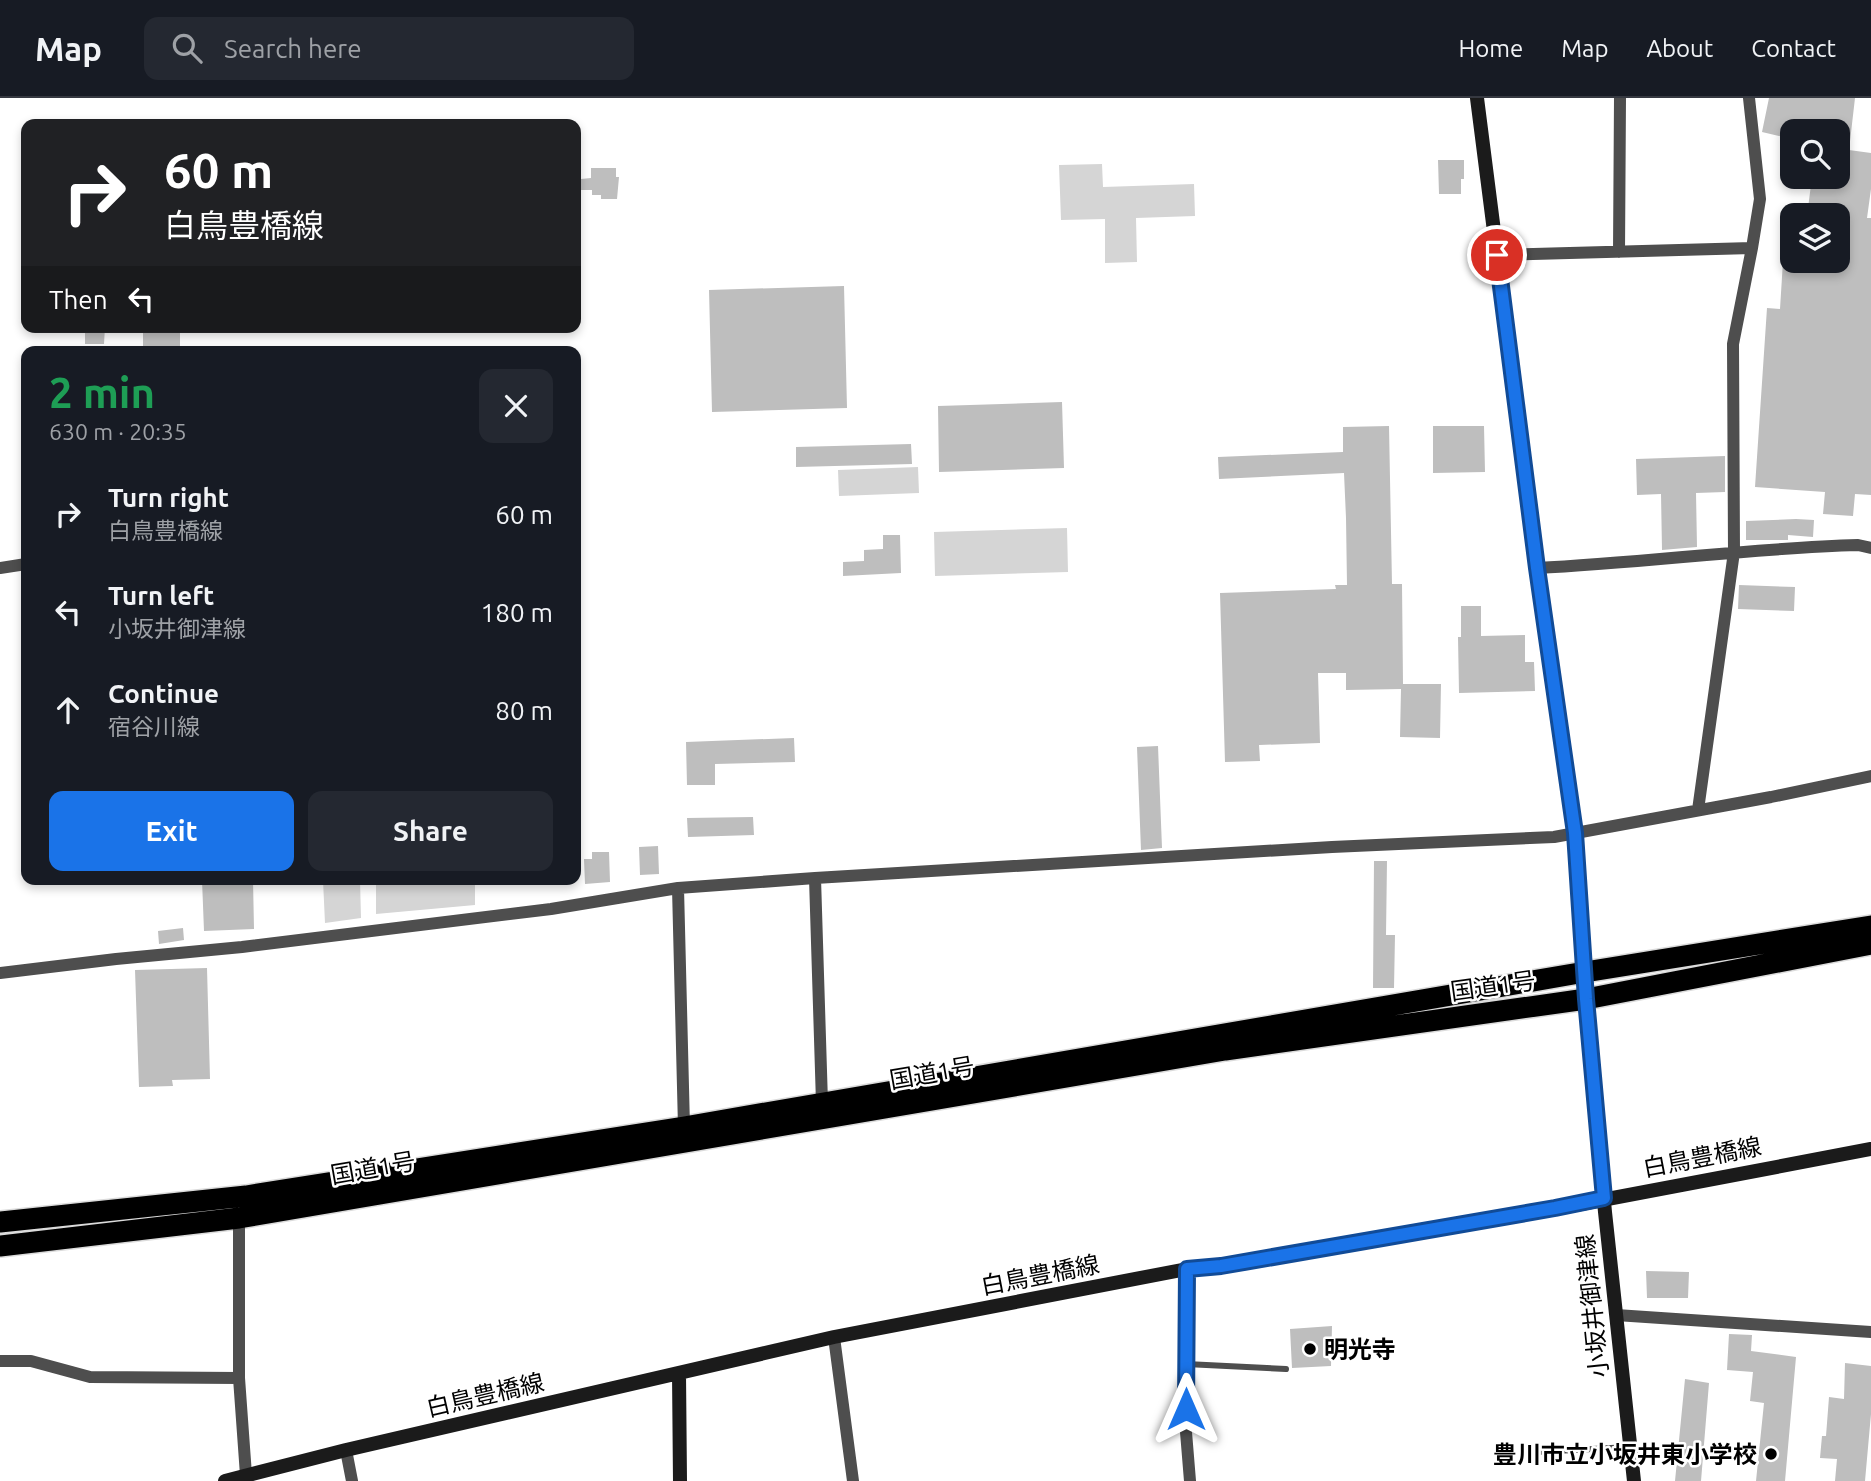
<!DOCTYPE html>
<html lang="en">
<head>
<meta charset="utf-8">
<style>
  :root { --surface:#171b24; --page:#242831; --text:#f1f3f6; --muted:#9ea1a6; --line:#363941; --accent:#1a73e8 }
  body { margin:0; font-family:Ubuntu,"Noto Sans JP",sans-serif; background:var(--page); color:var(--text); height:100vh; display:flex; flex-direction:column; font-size:26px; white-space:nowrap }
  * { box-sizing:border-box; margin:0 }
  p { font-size:23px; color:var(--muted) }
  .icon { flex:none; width:38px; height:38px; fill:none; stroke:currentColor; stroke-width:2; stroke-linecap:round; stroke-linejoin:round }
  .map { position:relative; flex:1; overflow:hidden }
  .sheet { position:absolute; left:21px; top:248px; width:560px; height:539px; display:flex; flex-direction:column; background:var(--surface); border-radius:14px; box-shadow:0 4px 10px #0003 }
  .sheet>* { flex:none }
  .hud { position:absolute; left:21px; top:21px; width:560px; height:214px; border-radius:14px; box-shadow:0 4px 10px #0003; background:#202124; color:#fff; overflow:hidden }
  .buttons { position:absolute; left:1780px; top:21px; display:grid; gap:14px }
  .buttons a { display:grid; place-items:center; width:70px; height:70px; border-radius:14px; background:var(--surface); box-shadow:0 4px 10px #0003; font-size:35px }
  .pin { position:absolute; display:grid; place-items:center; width:60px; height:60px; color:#fff; margin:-30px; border:4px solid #fff; border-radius:50%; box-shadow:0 2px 7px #0007 }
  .me { position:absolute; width:77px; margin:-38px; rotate:0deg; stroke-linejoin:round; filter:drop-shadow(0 0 5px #0008) }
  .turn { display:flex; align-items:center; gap:24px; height:147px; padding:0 28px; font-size:32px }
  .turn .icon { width:91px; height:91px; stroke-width:2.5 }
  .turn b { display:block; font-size:49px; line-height:60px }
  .then { display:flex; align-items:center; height:66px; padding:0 28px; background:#0003; gap:14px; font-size:26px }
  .round { display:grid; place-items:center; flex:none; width:74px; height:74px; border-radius:14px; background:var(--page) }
  .head { display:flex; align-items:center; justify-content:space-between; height:119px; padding:0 28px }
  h1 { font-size:42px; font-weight:600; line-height:52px; color:#1e9e55 }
  .primary-button { display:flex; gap:14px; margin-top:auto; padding:14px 28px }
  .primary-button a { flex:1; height:80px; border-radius:14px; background:var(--accent); color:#fff; font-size:28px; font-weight:600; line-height:80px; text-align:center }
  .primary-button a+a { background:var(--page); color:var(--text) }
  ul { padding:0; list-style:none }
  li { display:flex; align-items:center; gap:21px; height:98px; padding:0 28px }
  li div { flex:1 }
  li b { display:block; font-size:26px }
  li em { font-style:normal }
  header { display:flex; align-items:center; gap:42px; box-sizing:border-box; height:98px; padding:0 35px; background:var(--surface); border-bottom:2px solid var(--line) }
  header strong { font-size:33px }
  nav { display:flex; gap:38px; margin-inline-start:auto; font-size:24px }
  .search { width:490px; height:63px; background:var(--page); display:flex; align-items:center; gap:18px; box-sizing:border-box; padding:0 24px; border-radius:14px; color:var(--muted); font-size:26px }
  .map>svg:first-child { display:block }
</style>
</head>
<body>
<header>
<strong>Map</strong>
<div class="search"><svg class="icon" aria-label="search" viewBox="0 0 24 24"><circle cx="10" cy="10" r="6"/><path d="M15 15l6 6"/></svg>Search here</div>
<nav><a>Home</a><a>Map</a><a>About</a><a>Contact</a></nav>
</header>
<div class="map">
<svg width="1871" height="1383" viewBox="0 0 1871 1383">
  <rect width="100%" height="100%" fill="#fff"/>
  <path fill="#d5d5d5" d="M1102 66 1103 89 1194 86 1195 118 1136 120 1137 164 1105 165V121L1061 122 1059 67Z
    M918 369 919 395 839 398 838 372Z
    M1067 430 1068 474 935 478 934 434Z
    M323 782H360L361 820 325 825Z
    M376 782H475V807L376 816Z"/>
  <path fill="#bebebe" d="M1769 0H1855L1849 52 1871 55V91L1867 120H1871V397L1855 396 1853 418 1823 416 1825 394 1755 389 1767 210 1780 211 1783 163H1838V113L1808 110 1812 79H1838V29L1813 27 1811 33H1792V41L1762 34Z
    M1438 62H1464V81H1461V96H1439Z
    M591 70H616V79H619L617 101H601V97H592V92H581V81L591 80Z
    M844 188 847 310 712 314 709 192Z
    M85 229H105L104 246H85Z
    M143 229H180V254H143Z
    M1062 304 1064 370 939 374 938 308Z
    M1389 328 1392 486H1402L1403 586H1441L1440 640 1400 639 1401 591 1346 592V575H1318L1320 645 1259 647 1260 663 1225 664 1220 495 1336 491 1335 487H1347L1346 420 1344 375 1219 381 1218 359 1343 354V329Z
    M1433 328H1484L1485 374 1433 375Z
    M911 346 912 366 796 369V349Z
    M1725 358V394L1696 395 1697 449 1662 452 1661 396 1637 397 1636 361Z
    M1796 421 1814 422 1813 439 1788 437V442H1746V423Z
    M883 437H900L901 475 843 478V464L864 463V452L883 451Z
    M1739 487 1795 489 1794 513 1738 511Z
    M1461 508H1481V538L1525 537V564H1534L1535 593 1459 595 1458 539H1461Z
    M794 640 795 664 715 666V687H687L686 644Z
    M1158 648 1162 750 1141 752 1137 649Z
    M753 719 754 737 688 739 687 720Z
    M658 748 659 776 640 777 639 749Z
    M592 754H609L610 784 585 786 584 761H592Z
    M1374 763H1387L1386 837H1395L1394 890H1373Z
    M202 782H253L254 831 204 833Z
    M183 830 184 842 159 846 158 833Z
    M207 870 210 981 172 982 173 988 139 989 135 872Z
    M1646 1173 1689 1174 1688 1200H1647Z
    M1332 1228 1331 1268 1292 1270 1290 1231Z
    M1729 1236 1752 1237 1751 1253 1796 1259 1785 1383H1756L1764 1305 1750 1303 1753 1274 1727 1272Z
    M1845 1265 1871 1268V1316L1865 1383H1835L1837 1361 1820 1360 1822 1338H1826L1829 1299 1844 1301Z
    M1685 1281 1709 1285 1701 1383H1675Z"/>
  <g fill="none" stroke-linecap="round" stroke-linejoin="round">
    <g stroke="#dbdbdb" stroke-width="24">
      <path id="highway" d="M0 1124 246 1098 684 1029 1585 874 1871 828
        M0 1148 239 1120 1225 952 1586 901 1871 846"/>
    </g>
    <path stroke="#4e4e4e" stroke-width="6" d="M1186 1266 1286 1271
      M1537 1354 1629 1349"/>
    <path stroke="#4e4e4e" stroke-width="12" d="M1749 0 1760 101 1752 150
      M1619 154 1620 0
      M1497 157 1752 150 1733 246 1734 454 1698 712
      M0 470 26 466
      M1537 470C1644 465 1751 450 1858 447L1871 450
      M815 780 822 1005
      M678 790 684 1029
      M0 875 116 861 242 849 551 811 678 790 815 780 1332 749 1554 739 1771 699 1871 678
      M239 1120V1280L246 1377
      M1187 1171 1186 1334 1190 1383
      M1616 1217 1871 1234
      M834 1239 853 1383
      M0 1263H31L90 1279 239 1280
      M346 1352 352 1383"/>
    <path stroke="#1b1b1b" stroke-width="14" d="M1477 0 1537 470 1575 735 1586 901 1605 1114 1634 1383
      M679 1275 680 1383
      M225 1383 346 1352 834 1239 1187 1171 1221 1168 1581 1106 1871 1051"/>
    <use href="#highway" stroke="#000" stroke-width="21"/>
  </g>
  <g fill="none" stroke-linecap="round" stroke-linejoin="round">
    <g stroke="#114b97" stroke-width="18">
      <path id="route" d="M1186 1311 1187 1171 1221 1168 1555 1110 1604 1100 1586 901 1575 735 1537 470 1497 157"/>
    </g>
    <use href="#route" stroke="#1a73e8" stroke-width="12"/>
  </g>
  <g fill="#000" stroke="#fff" stroke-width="2.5">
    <circle cx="1310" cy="1251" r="7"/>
    <circle cx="1771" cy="1356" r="7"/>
  </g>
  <g text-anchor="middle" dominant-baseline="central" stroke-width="5" stroke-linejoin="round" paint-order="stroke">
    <g font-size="24" fill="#000" stroke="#fff">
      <text transform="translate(1493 888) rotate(-8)">国道1号</text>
      <text transform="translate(932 975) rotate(-10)">国道1号</text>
      <text transform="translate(1702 1059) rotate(-11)">白鳥豊橋線</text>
      <text transform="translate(373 1070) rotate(-10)">国道1号</text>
      <text transform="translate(1040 1177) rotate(-11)">白鳥豊橋線</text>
      <text transform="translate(1592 1208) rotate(-96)">小坂井御津線</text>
      <text transform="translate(485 1297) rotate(-13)">白鳥豊橋線</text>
    </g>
    <g font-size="24" font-weight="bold" fill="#000" stroke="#fff" text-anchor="start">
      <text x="1324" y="1251">明光寺</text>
      <text x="1757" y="1356" text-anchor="end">豊川市立小坂井東小学校</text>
    </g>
  </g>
</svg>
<div class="buttons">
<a><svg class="icon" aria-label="search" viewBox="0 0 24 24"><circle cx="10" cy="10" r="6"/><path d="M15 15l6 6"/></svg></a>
<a><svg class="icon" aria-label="layers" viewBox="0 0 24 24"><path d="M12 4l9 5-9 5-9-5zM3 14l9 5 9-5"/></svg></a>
</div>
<div class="pin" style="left:1497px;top:157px;background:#d93025"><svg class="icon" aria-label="arrive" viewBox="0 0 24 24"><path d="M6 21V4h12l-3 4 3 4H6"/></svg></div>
<svg class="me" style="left:1186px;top:1311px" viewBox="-20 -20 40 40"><path d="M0-17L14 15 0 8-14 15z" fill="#1a73e8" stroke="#fff" stroke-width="4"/></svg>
<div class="hud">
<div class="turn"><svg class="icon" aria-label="right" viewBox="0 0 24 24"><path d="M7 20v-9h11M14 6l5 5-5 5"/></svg><div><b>60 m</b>白鳥豊橋線</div></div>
<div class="then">Then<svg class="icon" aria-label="left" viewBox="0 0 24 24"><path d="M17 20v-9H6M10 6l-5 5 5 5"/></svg></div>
</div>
<section class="sheet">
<div class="head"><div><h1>2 min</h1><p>630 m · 20:35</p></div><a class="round"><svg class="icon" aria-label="close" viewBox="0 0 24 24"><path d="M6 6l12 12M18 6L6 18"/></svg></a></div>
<ul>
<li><svg class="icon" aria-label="right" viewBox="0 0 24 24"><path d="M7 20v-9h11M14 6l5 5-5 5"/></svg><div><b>Turn right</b><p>白鳥豊橋線</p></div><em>60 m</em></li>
<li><svg class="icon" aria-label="left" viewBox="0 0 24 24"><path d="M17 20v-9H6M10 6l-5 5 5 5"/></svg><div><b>Turn left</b><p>小坂井御津線</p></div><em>180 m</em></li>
<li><svg class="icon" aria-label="ahead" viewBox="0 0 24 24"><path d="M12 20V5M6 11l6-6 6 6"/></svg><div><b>Continue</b><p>宿谷川線</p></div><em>80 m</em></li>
</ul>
<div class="primary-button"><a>Exit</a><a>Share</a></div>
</section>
</div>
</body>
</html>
